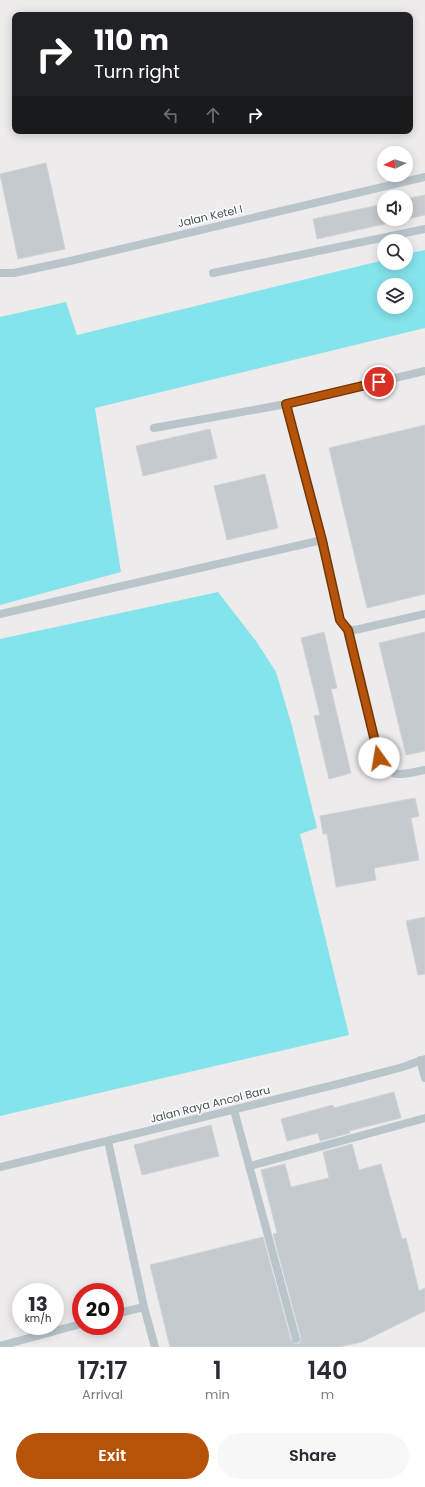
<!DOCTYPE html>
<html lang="en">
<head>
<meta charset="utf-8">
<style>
  :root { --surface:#fff; --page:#f7f7f7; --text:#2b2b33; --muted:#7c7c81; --accent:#b45309 }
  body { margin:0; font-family:Poppins,sans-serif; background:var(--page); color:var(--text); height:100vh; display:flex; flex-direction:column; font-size:15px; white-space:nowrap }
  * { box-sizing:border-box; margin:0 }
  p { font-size:13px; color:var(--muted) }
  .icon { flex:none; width:22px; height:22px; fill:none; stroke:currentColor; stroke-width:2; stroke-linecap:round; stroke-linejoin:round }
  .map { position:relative; height:1347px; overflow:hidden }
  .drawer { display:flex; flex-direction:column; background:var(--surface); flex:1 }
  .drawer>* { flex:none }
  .guide { position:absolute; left:12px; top:12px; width:401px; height:122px; border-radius:8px; box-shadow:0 2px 10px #0003; background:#202124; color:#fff; overflow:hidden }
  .needle { width:26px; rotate:265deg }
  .buttons { position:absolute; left:377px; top:146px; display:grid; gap:8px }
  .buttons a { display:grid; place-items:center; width:36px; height:36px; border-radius:50%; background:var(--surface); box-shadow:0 2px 10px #0003; font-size:20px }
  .speed { position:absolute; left:12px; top:1283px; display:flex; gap:8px; font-size:20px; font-weight:700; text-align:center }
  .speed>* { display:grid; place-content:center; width:52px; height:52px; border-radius:50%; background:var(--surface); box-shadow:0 2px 10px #0003; line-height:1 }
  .speed small { font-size:10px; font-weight:400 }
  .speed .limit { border:6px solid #d22; background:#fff; color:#111 }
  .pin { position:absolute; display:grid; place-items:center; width:34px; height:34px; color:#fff; margin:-17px; border:2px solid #fff; border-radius:50%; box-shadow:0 1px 4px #0007 }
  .me { position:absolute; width:44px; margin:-22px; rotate:347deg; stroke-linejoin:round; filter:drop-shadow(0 0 3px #0008) }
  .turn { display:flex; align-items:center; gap:14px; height:84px; padding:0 16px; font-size:18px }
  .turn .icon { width:52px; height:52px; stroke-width:2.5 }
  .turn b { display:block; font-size:28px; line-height:34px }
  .lanes { display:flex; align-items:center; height:38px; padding:0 16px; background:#0003; justify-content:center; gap:20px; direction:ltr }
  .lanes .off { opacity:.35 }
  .eta { display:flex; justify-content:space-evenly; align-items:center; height:68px; text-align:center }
  .eta b { font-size:24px; font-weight:600; line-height:28px }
  .cta { display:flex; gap:8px; margin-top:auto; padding:8px 16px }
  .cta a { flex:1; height:46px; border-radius:24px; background:var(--accent); color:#fff; font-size:16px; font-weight:600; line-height:46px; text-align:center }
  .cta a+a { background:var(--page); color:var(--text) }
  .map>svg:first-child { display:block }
</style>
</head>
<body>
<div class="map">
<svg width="425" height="1347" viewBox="0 0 425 1347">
  <rect width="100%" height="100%" fill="#eeebec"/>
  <path fill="#84e4eb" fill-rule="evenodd" d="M425 250V328L95 408 121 572 0 605V317L66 302 77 335 384 260V263H406V254ZM384 285H406V307H384Z
    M218 592 256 641 276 672 292 726 317 828 300 834 349 1035 0 1116V639Z"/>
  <path fill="#c5cacf" stroke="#cfd3d7" d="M46 163 65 249 18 259 0 174Z
    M425 195V215L317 239 313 219 384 204V219H406V199Z
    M425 425V594L367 608 329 448Z
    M210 429 217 458 143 476 136 446Z
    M265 474 278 528 227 540 214 486Z
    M324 632 337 688 331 689 351 773 329 779 314 716 320 715 301 638Z
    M425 632V751L406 755 379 643Z
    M415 798 419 816 411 818 419 860 374 868 376 880 336 887 327 834H323L320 816Z
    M425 917V974L418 975 406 921Z
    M394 1092 401 1118 349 1131 350 1133 320 1141 318 1133 287 1141 281 1119 333 1105 334 1108Z
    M211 1125 219 1156 142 1175 134 1145Z
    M352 1144 359 1170 381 1164 402 1239 406 1238 419 1291 425 1288V1311L362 1342 339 1347H170L150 1265 263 1237 291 1340 295 1344 300 1343 301 1338 273 1234 277 1233 261 1170 285 1164 291 1187 329 1178 323 1152Z"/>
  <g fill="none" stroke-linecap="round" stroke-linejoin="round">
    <path stroke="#b9c5cb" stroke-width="8" d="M0 273H14L70 261 425 177
      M213 273 425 229
      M286 404 425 371
      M154 428 286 404 322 540 340 620C344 627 347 630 355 630L425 614
      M0 614 322 540
      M348 630 379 758C392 781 402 774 425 770
      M420 1060 425 1078
      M234 1110 296 1339
      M108 1141 144 1307 155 1347
      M250 1166 425 1118
      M0 1167 342 1083 403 1067 425 1059
      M115 1314 144 1307
      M0 1346 81 1324"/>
  </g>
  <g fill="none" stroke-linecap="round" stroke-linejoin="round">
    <g stroke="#753606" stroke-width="10">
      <path id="route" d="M379 382 286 404 322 540 340 620 348 630 379 758"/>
    </g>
    <use href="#route" stroke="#b45309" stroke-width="7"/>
  </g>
  <g text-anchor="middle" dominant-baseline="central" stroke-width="3" stroke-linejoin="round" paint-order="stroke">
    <g font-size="11" fill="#445259" stroke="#fff">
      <text transform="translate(210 216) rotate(-13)">Jalan Ketel I</text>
      <text transform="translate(210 1104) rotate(-14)">Jalan Raya Ancol Baru</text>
    </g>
  </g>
</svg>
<div class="buttons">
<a><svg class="needle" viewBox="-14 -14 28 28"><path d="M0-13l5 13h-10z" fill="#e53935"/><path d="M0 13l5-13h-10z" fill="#7c7c81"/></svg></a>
<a><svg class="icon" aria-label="sound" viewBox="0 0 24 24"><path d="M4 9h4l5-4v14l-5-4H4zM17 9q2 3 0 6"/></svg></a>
<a><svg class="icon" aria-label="search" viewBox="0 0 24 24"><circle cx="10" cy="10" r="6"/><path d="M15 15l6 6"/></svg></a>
<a><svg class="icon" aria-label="layers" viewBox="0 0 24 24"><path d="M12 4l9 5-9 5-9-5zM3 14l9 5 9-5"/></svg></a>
</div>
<div class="speed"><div>13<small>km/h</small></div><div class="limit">20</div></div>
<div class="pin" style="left:379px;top:382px;background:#d93025"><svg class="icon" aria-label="arrive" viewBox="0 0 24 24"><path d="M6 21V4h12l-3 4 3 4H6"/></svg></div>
<svg class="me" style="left:379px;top:758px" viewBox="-20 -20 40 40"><circle r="19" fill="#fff"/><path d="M0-13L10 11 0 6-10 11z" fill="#b45309"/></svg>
<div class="guide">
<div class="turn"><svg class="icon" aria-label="right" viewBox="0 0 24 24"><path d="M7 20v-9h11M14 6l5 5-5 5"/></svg><div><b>110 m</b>Turn right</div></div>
<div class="lanes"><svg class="icon off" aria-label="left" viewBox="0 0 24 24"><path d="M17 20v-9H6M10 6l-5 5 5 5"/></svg><svg class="icon off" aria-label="ahead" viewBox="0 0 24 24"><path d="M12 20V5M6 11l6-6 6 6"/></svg><svg class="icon" aria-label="right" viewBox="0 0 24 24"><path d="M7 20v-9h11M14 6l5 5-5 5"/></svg></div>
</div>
</div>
<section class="drawer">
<div class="eta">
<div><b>17:17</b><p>Arrival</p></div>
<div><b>1</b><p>min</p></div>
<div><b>140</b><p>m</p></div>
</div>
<div class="cta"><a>Exit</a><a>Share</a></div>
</section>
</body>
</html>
